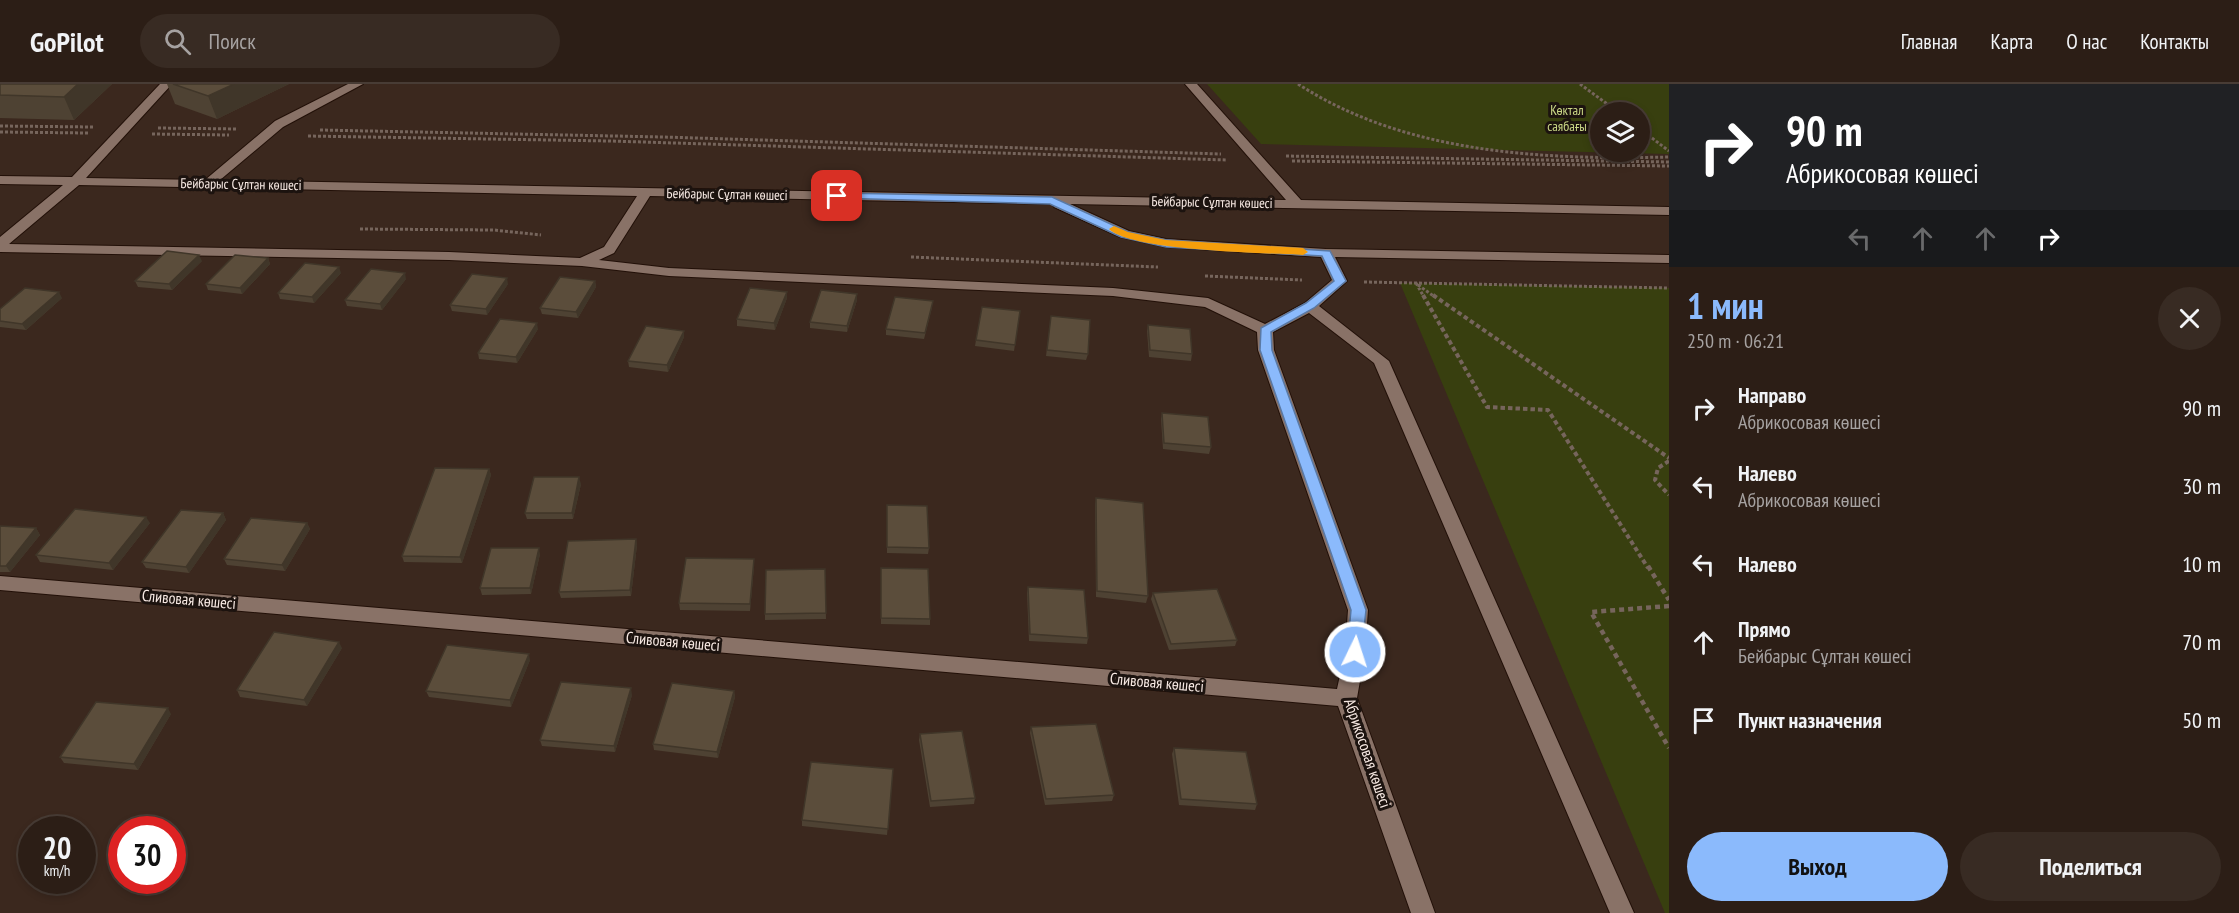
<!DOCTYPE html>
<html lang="ru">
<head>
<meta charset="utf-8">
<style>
  :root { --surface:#2c1e16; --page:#382b23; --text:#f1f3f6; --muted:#a6a2a1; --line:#483c35; --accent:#8bbafc }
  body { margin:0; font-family:"PT Sans Narrow",sans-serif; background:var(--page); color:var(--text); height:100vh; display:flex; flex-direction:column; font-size:22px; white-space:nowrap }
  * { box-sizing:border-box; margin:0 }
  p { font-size:20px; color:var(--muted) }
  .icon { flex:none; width:33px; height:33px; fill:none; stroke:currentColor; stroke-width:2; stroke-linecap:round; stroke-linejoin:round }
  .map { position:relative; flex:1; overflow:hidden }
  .panel { display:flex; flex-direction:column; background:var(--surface); width:570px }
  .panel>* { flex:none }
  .top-card { background:#202124; color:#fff; overflow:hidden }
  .controls { position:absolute; left:1590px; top:18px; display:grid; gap:12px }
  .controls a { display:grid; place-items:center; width:60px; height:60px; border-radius:50%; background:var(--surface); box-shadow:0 3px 9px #0003,0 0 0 2px var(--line); font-size:30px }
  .speed { position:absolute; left:18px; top:732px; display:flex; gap:12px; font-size:30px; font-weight:700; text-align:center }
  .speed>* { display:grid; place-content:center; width:78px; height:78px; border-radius:50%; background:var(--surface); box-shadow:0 3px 9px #0003,0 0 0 2px var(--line); line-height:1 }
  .speed small { font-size:15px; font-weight:400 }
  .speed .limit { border:9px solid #d22; background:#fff; color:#111 }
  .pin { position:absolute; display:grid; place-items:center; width:51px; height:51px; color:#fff; margin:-26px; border-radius:12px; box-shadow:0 3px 9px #0006 }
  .me { position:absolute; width:66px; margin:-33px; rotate:4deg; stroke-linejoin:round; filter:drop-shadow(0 0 4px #0008) }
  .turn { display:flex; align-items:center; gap:21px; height:126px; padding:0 18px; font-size:27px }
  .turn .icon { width:78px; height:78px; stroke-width:2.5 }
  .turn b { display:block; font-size:42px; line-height:51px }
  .lanes { display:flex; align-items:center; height:57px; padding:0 18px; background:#0003; justify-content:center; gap:30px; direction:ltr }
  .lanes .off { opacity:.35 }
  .round { display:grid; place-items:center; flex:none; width:63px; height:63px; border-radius:32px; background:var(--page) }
  .summary { display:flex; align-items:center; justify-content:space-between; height:102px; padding:0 18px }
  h1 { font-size:36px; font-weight:800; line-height:45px; color:var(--accent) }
  .action { display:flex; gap:12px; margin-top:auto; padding:12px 18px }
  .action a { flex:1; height:69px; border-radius:36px; background:var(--accent); color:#111; font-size:24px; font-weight:800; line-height:69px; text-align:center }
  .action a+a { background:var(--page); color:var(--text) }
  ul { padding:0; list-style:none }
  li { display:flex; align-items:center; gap:18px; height:78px; padding:0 18px }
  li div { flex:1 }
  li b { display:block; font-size:22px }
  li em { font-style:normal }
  header { display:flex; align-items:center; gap:36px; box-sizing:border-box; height:84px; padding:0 30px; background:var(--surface); border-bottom:2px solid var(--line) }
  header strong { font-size:28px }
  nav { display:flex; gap:33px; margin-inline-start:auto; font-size:21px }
  .search { width:420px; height:54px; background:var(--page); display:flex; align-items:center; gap:15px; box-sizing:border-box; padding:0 21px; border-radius:33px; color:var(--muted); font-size:22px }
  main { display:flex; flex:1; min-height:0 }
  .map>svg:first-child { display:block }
</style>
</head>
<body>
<header>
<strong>GoPilot</strong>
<div class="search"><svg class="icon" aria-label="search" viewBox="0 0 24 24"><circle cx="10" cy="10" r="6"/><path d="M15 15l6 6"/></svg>Поиск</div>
<nav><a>Главная</a><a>Карта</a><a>О нас</a><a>Контакты</a></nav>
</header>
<main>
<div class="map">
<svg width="1669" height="829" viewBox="0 0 1669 829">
  <rect width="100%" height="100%" fill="#3b281e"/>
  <path fill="#383f0f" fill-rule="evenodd" d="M1207 0H1669V70L1261 60ZM1600 28H1640V68H1600Z
    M1400 199 1669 204V829H1665Z"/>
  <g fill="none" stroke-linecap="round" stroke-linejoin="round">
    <g stroke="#221008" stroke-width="2">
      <path id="minor" d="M160 0H172L86 94 205 96 275 37 348 0H363L283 43 220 96 1286 116 1185 0H1197L1301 116 1669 123V131L1070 120 1129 147 1166 155 1326 165 1669 171V179L1335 173 1347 197 1319 222 1389 277 1634 829H1610L1374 279 1309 229 1273 248 1274 266 1368 526 1365 568 1357 614 1435 829H1411L1338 622 0 506V492L1337 605 1345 568 1348 526 1258 266 1257 248 1205 223 1113 212 669 192 582 182 449 176 0 168V153L63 101 0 100V92L72 93ZM79 101 637 112 604 163 580 174 449 168 9 160ZM650 112 1053 120 1054 123 1120 153 1166 163 1321 173 1332 196 1305 219 1265 240 1208 214 1113 204 669 184 599 176 614 169Z"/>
    </g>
    <path stroke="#76655c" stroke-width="3" stroke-dasharray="3 2" stroke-linecap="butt" d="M1298 0C1406 70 1543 76 1669 73
      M1580 0 1618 28
      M0 42 94 43
      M158 44 238 45
      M1640 45 1669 67
      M320 46 663 53 1221 70
      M0 48 88 49
      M152 50 229 51
      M308 52 610 57 1227 76
      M1286 72 1669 78
      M1292 77 1669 82
      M360 145 494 146 541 151
      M911 173 1158 183
      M1205 192 1302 196
      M1364 198 1669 204
      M1416 199 1424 213
      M1418 201 1435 213"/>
    <path stroke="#76655c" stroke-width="4" stroke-dasharray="4.5 3" stroke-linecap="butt" d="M1423 211 1487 323 1548 326 1648 484
      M1433 211 1669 374
      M1669 377 1658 384 1655 396 1669 411"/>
    <path stroke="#76655c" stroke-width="4.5" stroke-dasharray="5 4" stroke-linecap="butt" d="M1648 482 1669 516
      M1669 522 1591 528 1669 664"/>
    <use href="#minor" fill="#897267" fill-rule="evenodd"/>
  </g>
  <path fill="#4e4233" d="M0 0H112L74 36 0 34Z
    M167 0H289L217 35 175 20Z
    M268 174 270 180 242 210 208 206 206 200Z
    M202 177 172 206 138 203 135 197Z
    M341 189 314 219 280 215 278 209Z
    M406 195 382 226 347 222 345 216Z
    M595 197 596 203 578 234 542 230 540 224Z
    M508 200 487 231 452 227 450 221Z
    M857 210V216L847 248 810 244V238Z
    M62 214 26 246 0 243V225Z
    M787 214 775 246 737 242V235Z
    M932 223 924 255 886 251V245Z
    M1020 227 1014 267 975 262 976 256Z
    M1051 232 1088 270 1086 276 1046 272Z
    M1148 241 1192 270 1191 277 1149 273 1147 247Z
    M538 245 517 279 479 275 478 269Z
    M684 247V253L668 288 629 283 628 277Z
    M1162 329 1211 363 1209 370 1163 365 1161 335Z
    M489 385 491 391 462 479 404 478 402 472Z
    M581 400 573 435H527L525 429Z
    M1096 414 1148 512 1146 519 1096 513 1095 420Z
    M887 421 929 464 928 470 887 469Z
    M223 429 226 436 189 489 146 484 142 478Z
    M150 439 113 486 40 478 36 471Z
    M307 439 310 445 285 487 227 481 224 475Z
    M0 442 36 444 40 451 10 488H0Z
    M636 455 637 461 631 512 561 514 559 508Z
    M540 470 531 510 482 511 480 504Z
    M754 475V481L750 527 680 526 679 519Z
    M881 484 930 535V541L881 540Z
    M825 485 826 535 765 536V530Z
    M1028 503 1088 554 1087 560 1029 557 1027 509Z
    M1153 509 1237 556 1235 562 1169 566 1151 515Z
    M342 564 307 622 240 613 237 606Z
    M530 576 511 623 429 613 426 607Z
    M734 607 735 613 718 674 654 666 653 660Z
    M632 611 615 668 542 662 540 656Z
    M171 630 138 686 64 679 60 673Z
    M1031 643 1114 711 1112 717 1045 721 1030 649Z
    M920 650 975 714 974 720 930 723 919 656Z
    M1174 664 1257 720 1255 726 1179 721 1172 670Z
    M893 685 887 751 802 742V736Z"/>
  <path fill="#403629" d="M78 0H112L74 36 64 13Z
    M234 0H289L217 35 208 12Z
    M199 171 202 177 172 206 169 200Z
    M268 174 270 180 242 210 240 204Z
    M339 183 341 189 314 219 312 213Z
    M405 189 406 195 382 226 380 220Z
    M507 194 508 200 487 231 486 225Z
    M595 197 596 203 578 234 576 228Z
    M59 208 62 214 26 246 22 240Z
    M787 208V214L775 246 774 239Z
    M857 210V216L847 248V242Z
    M537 239 538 245 517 279 516 273Z
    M684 247V253L668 288 667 281Z
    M489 385 491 391 462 479 460 473Z
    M579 393 581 400 573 435 572 429Z
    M223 429 226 436 189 489 186 483Z
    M146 433 150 439 113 486 109 479Z
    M307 439 310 445 285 487 282 481Z
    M36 444 40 451 10 488 6 482Z
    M636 455 637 461 631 512 630 506Z
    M539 464 540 470 531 510 530 504Z
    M754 475V481L750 527V520Z
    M339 558 342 564 307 622 304 616Z
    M529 570 530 576 511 623 510 616Z
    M631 604 632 611 615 668 614 662Z
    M734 607 735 613 718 674 717 668Z
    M168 624 171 630 138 686 134 680Z"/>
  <path fill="#5b4d3b" stroke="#403629" stroke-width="1.5" d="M0 0H78L64 13 0 11Z
    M173 0H234L208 12Z
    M167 167 199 171 169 200 135 197Z
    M235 171 268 174 240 204 206 200Z
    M305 179 339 183 312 213 278 209Z
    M371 185 405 189 380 220 345 216Z
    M472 190 507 194 486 225 450 221Z
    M560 193 595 197 576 228 540 224Z
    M25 204 59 208 22 240 0 237V225Z
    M750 204 787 208 774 239 737 235Z
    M821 206 857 210 847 242 810 238Z
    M895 213 933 217 925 249 886 245Z
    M982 223 1020 227 1015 261 976 256Z
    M1051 232 1090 236 1088 270 1047 266Z
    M500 235 537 239 516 273 478 269Z
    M1148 241 1190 245 1192 270 1150 266Z
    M646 242 684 247 667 281 628 277Z
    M1162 329 1208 333 1211 363 1164 359Z
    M435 384 489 385 460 473 402 472Z
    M534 393H579L572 429H525Z
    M1096 414 1143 419 1148 512 1097 507Z
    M887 421 927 422 929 464 887 463Z
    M75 425 146 433 109 479 36 471Z
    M181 426 223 429 186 483 142 478Z
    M251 434 307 439 282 481 224 475Z
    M0 442 36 444 6 482H0Z
    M636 455 630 506 559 508 568 457Z
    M491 464H539L530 504H480Z
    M686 474 754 475 750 520 679 519Z
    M881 484 928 485 930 535 881 534Z
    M825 485 826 529 765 530 766 486Z
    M1028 503 1084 506 1088 554 1030 550Z
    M1217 505 1237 556 1171 560 1153 509Z
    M274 548 339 558 304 616 237 606Z
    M447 561 529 570 510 616 426 607Z
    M561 598 631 604 614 662 540 656Z
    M672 599 734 607 717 668 653 660Z
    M96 618 168 624 134 680 60 673Z
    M1096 640 1114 711 1046 715 1031 643Z
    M962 647 975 714 931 717 920 650Z
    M1174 664 1246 668 1257 720 1181 715Z
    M811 678 893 685 888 745 802 736Z"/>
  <path fill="#8bbafc" stroke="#5a79a4" stroke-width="1.5" d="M837 109 1052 113 1128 148 1166 156 1330 167 1346 197 1314 224 1271 248 1272 266 1366 526 1361 572H1350L1347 568 1351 526 1260 266 1261 244 1306 219 1334 197 1322 172 1166 163 1121 153 1050 120 834 114V110Z"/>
  <path fill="#f59e0b" d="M1114 142 1128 148 1166 156 1303 164 1308 168 1303 171C1265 169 1132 167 1109 145Z"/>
  <g text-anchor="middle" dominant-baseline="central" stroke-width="6" stroke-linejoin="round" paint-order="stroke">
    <g font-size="14" fill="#cad786" stroke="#1c130f">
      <text x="1567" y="26">Көктал<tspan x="1567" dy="16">саябағы</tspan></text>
    </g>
    <g font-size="14" fill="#f7e9e3" stroke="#1c130f">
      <text transform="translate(241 100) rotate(1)">Бейбарыс Сұлтан көшесі</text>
      <text transform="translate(727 110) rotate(1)">Бейбарыс Сұлтан көшесі</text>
      <text transform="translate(1212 118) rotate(1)">Бейбарыс Сұлтан көшесі</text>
    </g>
    <g font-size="16" fill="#f7e9e3" stroke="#1c130f">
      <text transform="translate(189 515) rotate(5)">Сливовая көшесі</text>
      <text transform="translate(673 557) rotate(5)">Сливовая көшесі</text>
      <text transform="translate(1157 598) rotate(5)">Сливовая көшесі</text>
      <text transform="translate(1368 669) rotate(71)">Абрикосовая көшесі</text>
    </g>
  </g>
</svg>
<div class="controls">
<a><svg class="icon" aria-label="layers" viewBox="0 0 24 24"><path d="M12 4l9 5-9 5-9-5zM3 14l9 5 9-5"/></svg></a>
</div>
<div class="speed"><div>20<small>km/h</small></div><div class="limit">30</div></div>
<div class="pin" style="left:837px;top:112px;background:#d93025"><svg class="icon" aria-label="arrive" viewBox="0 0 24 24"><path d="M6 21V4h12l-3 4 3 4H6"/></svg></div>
<svg class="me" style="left:1355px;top:568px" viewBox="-20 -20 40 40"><circle r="17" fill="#8bbafc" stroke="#fff" stroke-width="3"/><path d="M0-11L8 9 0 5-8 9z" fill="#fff"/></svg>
</div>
<section class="panel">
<div class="top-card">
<div class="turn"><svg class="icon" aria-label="right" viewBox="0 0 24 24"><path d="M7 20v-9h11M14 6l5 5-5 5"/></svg><div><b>90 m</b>Абрикосовая көшесі</div></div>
<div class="lanes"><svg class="icon off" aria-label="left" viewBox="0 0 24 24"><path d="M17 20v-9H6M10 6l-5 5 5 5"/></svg><svg class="icon off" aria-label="ahead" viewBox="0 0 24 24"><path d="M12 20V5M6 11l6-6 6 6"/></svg><svg class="icon off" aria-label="ahead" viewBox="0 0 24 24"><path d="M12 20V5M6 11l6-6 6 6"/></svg><svg class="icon" aria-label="right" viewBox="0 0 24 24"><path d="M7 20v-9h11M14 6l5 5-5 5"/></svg></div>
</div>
<div class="summary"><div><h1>1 мин</h1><p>250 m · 06:21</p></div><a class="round"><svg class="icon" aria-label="close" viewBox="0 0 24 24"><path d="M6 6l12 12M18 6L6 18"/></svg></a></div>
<ul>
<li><svg class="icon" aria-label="right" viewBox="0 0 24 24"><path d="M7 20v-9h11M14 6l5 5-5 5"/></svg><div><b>Направо</b><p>Абрикосовая көшесі</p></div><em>90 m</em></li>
<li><svg class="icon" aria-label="left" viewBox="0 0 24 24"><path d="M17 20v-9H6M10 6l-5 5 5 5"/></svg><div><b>Налево</b><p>Абрикосовая көшесі</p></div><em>30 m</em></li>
<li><svg class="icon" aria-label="left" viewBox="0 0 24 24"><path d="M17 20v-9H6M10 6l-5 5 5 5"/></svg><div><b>Налево</b></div><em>10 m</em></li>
<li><svg class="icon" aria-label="ahead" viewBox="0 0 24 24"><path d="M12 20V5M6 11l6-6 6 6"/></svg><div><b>Прямо</b><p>Бейбарыс Сұлтан көшесі</p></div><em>70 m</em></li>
<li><svg class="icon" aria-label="arrive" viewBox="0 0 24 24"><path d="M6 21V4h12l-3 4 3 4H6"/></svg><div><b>Пункт назначения</b></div><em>50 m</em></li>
</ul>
<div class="action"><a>Выход</a><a>Поделиться</a></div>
</section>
</main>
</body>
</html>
